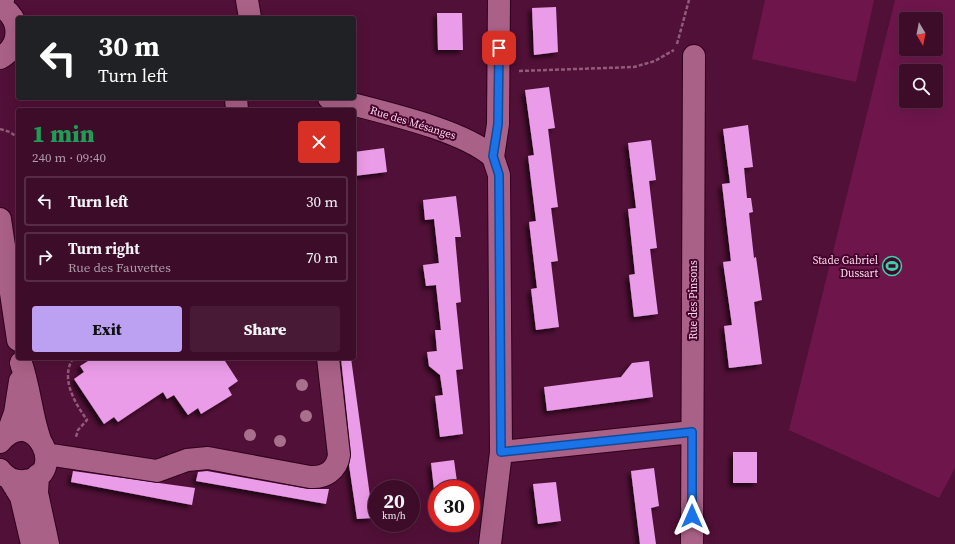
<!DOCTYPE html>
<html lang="en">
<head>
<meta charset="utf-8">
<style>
  :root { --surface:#3d0c29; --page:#481a35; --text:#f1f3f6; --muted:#ad9ba8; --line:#562c46; --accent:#bca0f2 }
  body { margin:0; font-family:"Source Serif 4",serif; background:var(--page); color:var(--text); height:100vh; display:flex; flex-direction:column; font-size:15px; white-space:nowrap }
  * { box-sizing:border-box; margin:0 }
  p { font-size:13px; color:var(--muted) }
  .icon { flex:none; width:22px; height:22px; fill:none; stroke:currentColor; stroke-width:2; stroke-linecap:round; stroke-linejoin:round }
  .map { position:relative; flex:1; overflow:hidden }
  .panel { position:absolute; left:16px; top:108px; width:340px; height:252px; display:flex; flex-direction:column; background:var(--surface); border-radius:4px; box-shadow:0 4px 16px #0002,0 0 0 1px var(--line) }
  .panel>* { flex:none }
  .hud { position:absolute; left:16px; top:16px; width:340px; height:84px; border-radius:4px; box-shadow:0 4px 16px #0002,0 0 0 1px var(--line); background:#202124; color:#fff; overflow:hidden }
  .needle { width:26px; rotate:170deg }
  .buttons { position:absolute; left:899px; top:12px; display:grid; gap:8px }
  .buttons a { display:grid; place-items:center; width:44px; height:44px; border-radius:4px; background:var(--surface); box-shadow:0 4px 16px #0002,0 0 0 1px var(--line); font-size:20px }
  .speed { position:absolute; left:368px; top:480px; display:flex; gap:8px; font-size:20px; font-weight:700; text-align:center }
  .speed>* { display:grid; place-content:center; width:52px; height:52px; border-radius:50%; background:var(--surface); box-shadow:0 4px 16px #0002,0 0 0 1px var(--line); line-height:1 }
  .speed small { font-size:10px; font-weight:400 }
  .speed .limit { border:6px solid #d22; background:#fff; color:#111 }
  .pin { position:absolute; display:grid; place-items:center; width:34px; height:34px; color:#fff; margin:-17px; border-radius:8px; box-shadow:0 2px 6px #0006 }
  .me { position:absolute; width:44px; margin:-22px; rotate:0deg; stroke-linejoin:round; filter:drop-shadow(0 0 3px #0008) }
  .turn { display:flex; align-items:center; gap:14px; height:84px; padding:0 16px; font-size:18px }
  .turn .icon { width:52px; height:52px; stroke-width:2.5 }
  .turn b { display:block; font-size:28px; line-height:34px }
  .round { display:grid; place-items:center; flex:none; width:42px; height:42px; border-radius:4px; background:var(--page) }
  .summary { display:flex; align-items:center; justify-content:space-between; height:68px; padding:0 16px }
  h1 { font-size:24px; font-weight:800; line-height:30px; color:#1e9e55 }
  .cta { display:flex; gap:8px; margin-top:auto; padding:8px 16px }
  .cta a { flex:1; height:46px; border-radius:4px; background:var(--accent); color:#111; font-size:16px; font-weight:800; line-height:46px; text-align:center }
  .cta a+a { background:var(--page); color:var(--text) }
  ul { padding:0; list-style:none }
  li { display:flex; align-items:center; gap:12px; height:50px; margin:0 8px 6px; padding:0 8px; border:2px solid var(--line); border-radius:4px }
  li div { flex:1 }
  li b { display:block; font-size:15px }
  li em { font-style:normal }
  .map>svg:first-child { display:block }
</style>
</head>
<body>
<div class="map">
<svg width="955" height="544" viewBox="0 0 955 544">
  <defs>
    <filter id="shadow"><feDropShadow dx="-3.5" dy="3.5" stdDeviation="2" flood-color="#0009"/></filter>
  </defs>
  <rect width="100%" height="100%" fill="#511037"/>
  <path fill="#6e164c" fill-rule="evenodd" d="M765 0H874L856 82 752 59Z
    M895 0H955V468L939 498 789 430ZM906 19H936V49H906ZM906 71H936V101H906Z"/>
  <path fill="#eb9ce8" filter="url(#shadow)" d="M556 7 558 52 534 55 532 8Z
    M437 13H462L463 50H438Z
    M549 87 555 128 548 129 558 207 551 208 558 261 551 262 559 327 536 330 531 289 537 288 529 222 536 221 528 156 534 155 525 90Z
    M748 125 753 167 744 168 747 198H751L753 212 749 213 754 258 756 257 762 300 754 302 762 364 729 368 724 326 732 325 723 262 731 261 722 184 730 183 723 129Z
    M651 140 656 180 649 181 657 248 650 249 658 314 634 317 629 275 635 274 628 209 636 208 628 143Z
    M384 148 387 172 354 176V152Z
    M456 196 461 237H455L461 302 456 303 463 369 456 370 463 434 440 437 435 396 443 395 440 375 429 366 427 352 437 351 435 330H441L436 285 426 286 423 265 439 263 434 219 425 220 423 200Z
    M93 358H223L238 381 228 388 232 395 201 414 198 408 188 415 174 395 167 399 163 392 118 422 114 417 104 424 74 379 84 372 80 366Z
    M341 358H351L373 518 357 519 349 465 351 454Z
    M649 361 653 397 547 411 544 387 621 377 632 363Z
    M733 452H757V483H733Z
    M454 460 458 489H434L431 463Z
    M654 468 659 506 651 508 656 544H640L631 471Z
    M73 471 195 488 192 505 71 482Z
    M207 471 308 489H329L326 504 196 481 198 472Z
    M556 482 561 521 538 524 533 484Z"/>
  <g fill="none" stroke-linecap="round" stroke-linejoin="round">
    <g stroke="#2f001d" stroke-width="24">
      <path id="minor" d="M247 0 250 18
        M0 58C22 46 22 18 0 6L3 0
        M236 98 237 110
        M329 98C372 110 461 128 493 157
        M0 219 18 340
        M21 363C30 389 31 415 40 440
        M7 435 15 413 20 381
        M0 442C34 401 71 477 24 481 14 482 6 478 0 470
        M501 452 692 432
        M46 454 157 471 187 460 208 458 310 477C325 478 337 470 339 455L328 358
        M38 475 37 493 48 544
        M10 479 21 497 32 544
        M490 544 501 452 499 175 493 157 498 124 499 0
        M692 544 694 56"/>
    </g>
    <path stroke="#915b7a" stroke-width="2.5" stroke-dasharray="4 2" stroke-linecap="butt" d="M677 44 689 0
      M519 71 634 67 655 61 674 50
      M0 129 10 132 18 138
      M73 358C60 379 75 403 87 420L78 430 76 437"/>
    <use href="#minor" stroke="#aa6187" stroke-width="22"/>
  </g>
  <g fill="#a9708e">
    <circle cx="302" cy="385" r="6"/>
    <circle cx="306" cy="416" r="6"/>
    <circle cx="250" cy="435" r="6"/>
    <circle cx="280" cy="441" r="6"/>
  </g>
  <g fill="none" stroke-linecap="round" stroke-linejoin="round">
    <g stroke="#114b97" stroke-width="10">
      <path id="route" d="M499 48 498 124 493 156 499 175 501 452 692 432V516"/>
    </g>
    <use href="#route" stroke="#1a73e8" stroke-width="7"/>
  </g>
  <defs>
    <g id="stadium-ring" transform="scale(1)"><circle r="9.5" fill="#45032d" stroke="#38d4a6" stroke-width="1.5"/><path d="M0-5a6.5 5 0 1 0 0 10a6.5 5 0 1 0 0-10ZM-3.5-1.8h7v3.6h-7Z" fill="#38d4a6"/></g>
  </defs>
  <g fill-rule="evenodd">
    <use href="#stadium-ring" x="892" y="266"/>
  </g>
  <g text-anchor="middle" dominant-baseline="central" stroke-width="4" stroke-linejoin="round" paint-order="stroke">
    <g font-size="11" fill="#fddbeb" stroke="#45032d">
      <text transform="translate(413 123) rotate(17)">Rue des Mésanges</text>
      <text transform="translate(693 300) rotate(-90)">Rue des Pinsons</text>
    </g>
    <g font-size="11" fill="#fddbeb" stroke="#45032d" text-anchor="end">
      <text x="878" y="260">Stade Gabriel<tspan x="878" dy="13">Dussart</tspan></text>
    </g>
  </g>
</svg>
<div class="buttons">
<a><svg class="needle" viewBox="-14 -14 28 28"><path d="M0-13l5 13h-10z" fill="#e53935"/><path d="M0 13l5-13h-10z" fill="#ad9ba8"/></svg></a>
<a><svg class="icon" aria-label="search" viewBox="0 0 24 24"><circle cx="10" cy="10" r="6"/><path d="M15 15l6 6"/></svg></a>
</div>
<div class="speed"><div>20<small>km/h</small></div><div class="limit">30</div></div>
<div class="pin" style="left:499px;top:48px;background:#d93025"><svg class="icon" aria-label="arrive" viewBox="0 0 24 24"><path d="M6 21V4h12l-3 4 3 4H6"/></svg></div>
<svg class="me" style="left:692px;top:516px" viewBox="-20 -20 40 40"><path d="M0-17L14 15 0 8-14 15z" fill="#1a73e8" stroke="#fff" stroke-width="4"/></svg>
<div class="hud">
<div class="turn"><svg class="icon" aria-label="left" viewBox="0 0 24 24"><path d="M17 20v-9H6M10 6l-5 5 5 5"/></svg><div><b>30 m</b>Turn left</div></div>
</div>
<section class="panel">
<div class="summary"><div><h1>1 min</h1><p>240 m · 09:40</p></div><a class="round" style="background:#d93025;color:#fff"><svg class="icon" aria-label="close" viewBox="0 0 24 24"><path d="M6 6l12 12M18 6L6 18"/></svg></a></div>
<ul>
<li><svg class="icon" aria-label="left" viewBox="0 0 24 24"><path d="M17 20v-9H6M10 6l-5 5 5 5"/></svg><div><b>Turn left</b></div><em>30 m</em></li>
<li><svg class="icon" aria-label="right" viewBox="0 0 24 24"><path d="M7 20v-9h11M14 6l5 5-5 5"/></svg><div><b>Turn right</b><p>Rue des Fauvettes</p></div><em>70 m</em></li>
</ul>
<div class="cta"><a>Exit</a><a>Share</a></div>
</section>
</div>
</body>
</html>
